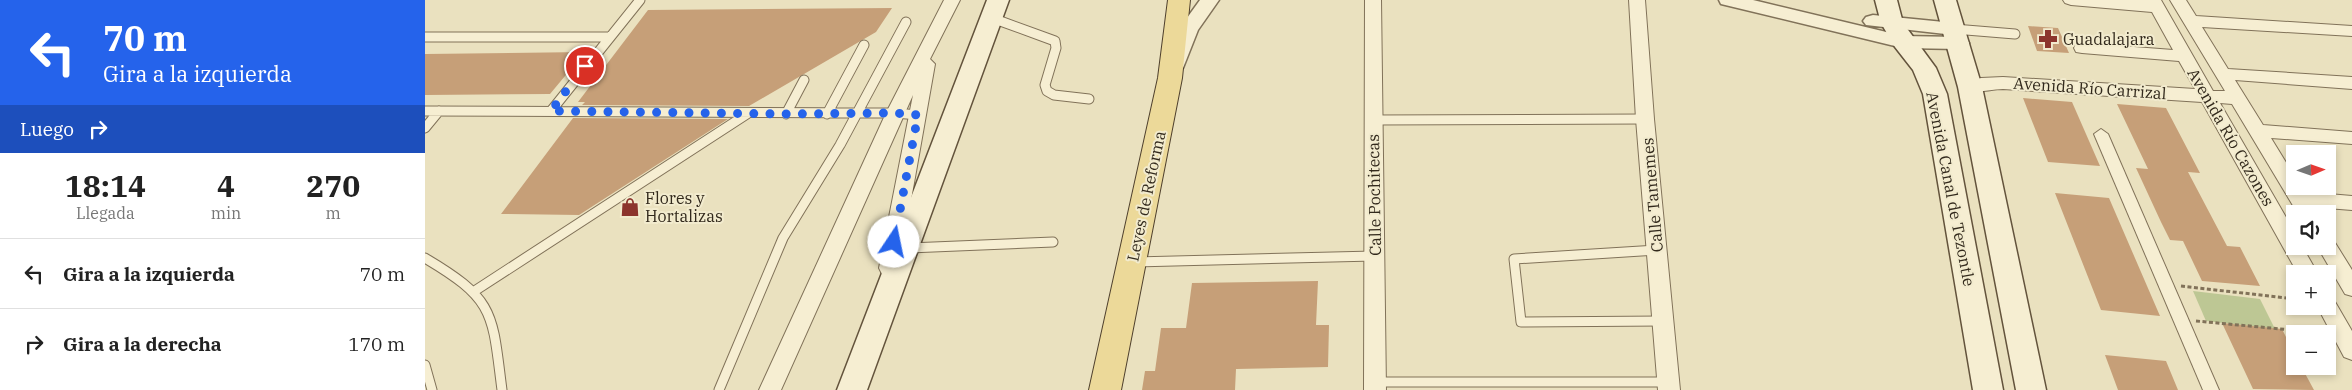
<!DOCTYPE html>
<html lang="es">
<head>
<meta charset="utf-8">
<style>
  :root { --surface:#fff; --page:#f6f6f6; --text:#222; --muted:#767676; --line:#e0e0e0 }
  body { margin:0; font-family:"IBM Plex Serif",serif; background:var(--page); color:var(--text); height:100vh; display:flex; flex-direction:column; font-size:19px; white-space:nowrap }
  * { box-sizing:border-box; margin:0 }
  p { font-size:16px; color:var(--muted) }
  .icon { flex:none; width:28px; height:28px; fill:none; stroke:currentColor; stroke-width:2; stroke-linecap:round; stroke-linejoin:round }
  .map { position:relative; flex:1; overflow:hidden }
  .side { display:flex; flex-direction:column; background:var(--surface); width:425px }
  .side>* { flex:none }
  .top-card { background:#2563eb; color:#fff; overflow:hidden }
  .needle { width:32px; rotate:88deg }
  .buttons { position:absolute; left:1861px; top:145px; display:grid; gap:10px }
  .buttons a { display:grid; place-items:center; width:50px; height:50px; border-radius:0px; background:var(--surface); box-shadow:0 2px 8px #0003; font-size:25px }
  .pin { position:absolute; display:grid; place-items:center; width:42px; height:42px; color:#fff; margin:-21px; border:2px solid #fff; border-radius:50%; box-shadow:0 1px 5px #0007 }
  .me { position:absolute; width:55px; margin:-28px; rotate:11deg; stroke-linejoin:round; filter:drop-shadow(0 0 4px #0008) }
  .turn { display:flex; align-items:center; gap:18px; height:105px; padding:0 20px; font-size:22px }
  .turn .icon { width:65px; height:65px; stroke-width:2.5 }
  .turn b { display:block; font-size:35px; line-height:42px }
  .then { display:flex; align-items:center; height:48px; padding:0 20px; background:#0003; gap:10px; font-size:19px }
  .eta { display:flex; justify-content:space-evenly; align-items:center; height:85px; text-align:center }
  .eta b { font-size:30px; font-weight:800; line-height:35px }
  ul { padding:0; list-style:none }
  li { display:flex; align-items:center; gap:15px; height:70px; padding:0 20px; border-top:1px solid var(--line) }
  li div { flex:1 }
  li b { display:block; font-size:19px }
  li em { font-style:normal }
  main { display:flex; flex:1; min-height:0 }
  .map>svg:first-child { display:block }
</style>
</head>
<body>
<main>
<section class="side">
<div class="top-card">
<div class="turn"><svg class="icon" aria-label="left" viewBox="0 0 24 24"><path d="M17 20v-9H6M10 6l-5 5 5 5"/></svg><div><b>70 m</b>Gira a la izquierda</div></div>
<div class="then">Luego<svg class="icon" aria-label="right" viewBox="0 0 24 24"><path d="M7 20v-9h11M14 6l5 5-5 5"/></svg></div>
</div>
<div class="eta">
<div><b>18:14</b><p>Llegada</p></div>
<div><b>4</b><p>min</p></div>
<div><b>270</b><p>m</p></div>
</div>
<ul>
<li><svg class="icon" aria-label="left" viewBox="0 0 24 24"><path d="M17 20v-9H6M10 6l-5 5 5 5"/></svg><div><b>Gira a la izquierda</b></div><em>70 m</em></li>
<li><svg class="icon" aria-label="right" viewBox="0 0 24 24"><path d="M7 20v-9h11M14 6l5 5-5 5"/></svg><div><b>Gira a la derecha</b></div><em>170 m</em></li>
</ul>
</section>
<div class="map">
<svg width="1927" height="390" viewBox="0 0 1927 390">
  <rect width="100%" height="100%" fill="#eae1bf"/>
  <path fill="#bdc794" d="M1768 291 1835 299 1850 329 1781 321Z"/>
  <path fill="#c69f78" d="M467 8 451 32 324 106 157 105 160 102H153L223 10Z
    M1603 26 1633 28 1644 53 1612 51Z
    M160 52 125 94 0 95V54Z
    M1598 98 1647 102 1675 166 1623 162Z
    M1692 104 1741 108 1775 173 1763 172 1802 246 1815 247 1835 286 1777 281 1758 241 1745 240 1736 222 1711 168 1723 169Z
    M148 118 303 119 154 215 76 214Z
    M1630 193 1684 198 1735 316 1676 310Z
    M893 281 891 325H904L903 367 811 369 810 390H717L720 371H730L736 328H761L767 283Z
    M1797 323 1857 329 1870 355V366H1876L1889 390 1828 389Z
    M1680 355 1741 361 1753 390H1693Z"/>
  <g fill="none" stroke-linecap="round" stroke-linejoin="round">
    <g stroke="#817259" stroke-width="11">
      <path id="service" d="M567 18 630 41 631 48 620 85 622 91 629 95 664 99
        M1529 29 1590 34
        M0 37H183
        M0 111 470 113 493 115
        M126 111 215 0
        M361 114 379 80
        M402 114 439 45
        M948 120 1220 119
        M0 128 14 111
        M484 248 628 242
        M1232 250 1089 259 1096 322 1238 321
        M0 258C71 300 67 313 77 390
        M710 262 949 256
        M48 292 322 114
        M0 365 7 390
        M950 382H1244
        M294 390 358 238 415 145 481 22"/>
    </g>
    <g stroke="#817259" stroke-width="2">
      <path id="pedestrian" d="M1676 129 1683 134 1794 390H1778L1669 134Z"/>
    </g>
    <g stroke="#817259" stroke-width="2">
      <path id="minor" d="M519 0H535L505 59 510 64 474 268 471 274 464 276 457 274 454 268 488 95 356 390H334L461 113Z
        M940 0H956L961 390H939Z
        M1204 0H1220L1229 119 1255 390H1233L1211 119Z
        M1638 0H1736L1788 91H1800L1745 0H1761L1771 16 1927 26V36L1777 27 1803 69 1927 77V89L1810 80 1838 125 1927 132V144L1846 138 1870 177V186H1876L1880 192 1927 196V210L1889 207 1892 214H1873L1807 104 1795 103 1870 233V246H1877L1893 274H1873L1777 102 1578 89C1567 89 1548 94 1539 91L1536 87 1539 83 1556 78 1578 77 1770 89 1754 61 1657 53 1651 52 1649 48 1651 44 1657 43 1748 50 1727 12 1646 5 1640 3Z
        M1902 239 1909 241 1927 270V296L1920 294 1892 246H1902Z
        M1902 298 1909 300 1927 331V360L1919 357 1892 306H1902Z"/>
    </g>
    <g stroke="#817259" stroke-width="3">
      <path id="tertiary" d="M775 0H794L773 30 758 68 751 70 744 68 741 63 754 29Z
        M1294 0H1328L1478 36 1534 37 1541 39 1544 43 1541 47 1534 49 1478 48 1296 4Z
        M1448 15 1529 23 1536 25 1539 29 1536 33 1529 35 1441 25 1438 21 1441 17Z"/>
    </g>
    <g stroke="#63533c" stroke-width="3">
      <path id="secondary" d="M562 0H584L442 390H412Z
        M1450 0H1472L1478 23 1511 68 1522 94 1578 390H1548L1498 94 1488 70 1470 47 1456 23Z
        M1509 0H1531L1557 87 1621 390H1591L1533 87Z"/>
    </g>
    <g stroke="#4f402d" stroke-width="2">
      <path id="primary" d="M743 0H765L757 78 696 390H664L733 78Z"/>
    </g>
    <path stroke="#817259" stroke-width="3" stroke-dasharray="4 2.5" stroke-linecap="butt" d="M1756 286 1870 299
      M1771 321 1899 333"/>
    <use href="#service" stroke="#f6eed2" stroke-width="9"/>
    <use href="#pedestrian" fill="#f6eed2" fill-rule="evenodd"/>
    <use href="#minor" fill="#f6eed2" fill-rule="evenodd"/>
    <use href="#tertiary" fill="#f6eed2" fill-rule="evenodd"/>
    <use href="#secondary" fill="#f6eed2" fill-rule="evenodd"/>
    <use href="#primary" fill="#ecd999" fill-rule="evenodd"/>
  </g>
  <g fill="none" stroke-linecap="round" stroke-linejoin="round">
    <path stroke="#2563eb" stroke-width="9" stroke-dasharray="0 16.2" d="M160 66 126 111 361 114 470 113 493 115 469 242"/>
  </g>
  <defs>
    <g id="pharmacy-bare" transform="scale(1.5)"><path d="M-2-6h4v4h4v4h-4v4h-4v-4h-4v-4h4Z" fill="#8c352d" stroke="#f2ebce" stroke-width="2.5" paint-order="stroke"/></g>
    <g id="shop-bare" transform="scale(1.5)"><path d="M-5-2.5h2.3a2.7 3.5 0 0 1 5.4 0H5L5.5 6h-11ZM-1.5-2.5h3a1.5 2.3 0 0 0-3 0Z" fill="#8c352d" stroke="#f2ebce" stroke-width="2.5" paint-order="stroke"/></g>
  </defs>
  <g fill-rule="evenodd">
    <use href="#pharmacy-bare" x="1623" y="39"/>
    <use href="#shop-bare" x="205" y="207"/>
  </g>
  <g text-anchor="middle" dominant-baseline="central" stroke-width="4" stroke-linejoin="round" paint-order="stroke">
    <g font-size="16" fill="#32291c" stroke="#f2ebce" text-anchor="start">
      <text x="1638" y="39">Guadalajara</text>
      <text x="220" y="198">Flores y<tspan x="220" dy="18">Hortalizas</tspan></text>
    </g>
    <g font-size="16" fill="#32291c" stroke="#f2ebce">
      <text transform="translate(1665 88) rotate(4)">Avenida Río Carrizal</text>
      <text transform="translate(1806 137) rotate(60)">Avenida Río Cazones</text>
      <text transform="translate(1526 189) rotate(79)">Avenida Canal de Tezontle</text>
      <text transform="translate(949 195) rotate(-91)">Calle Pochitecas</text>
      <text transform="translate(1227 195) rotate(-95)">Calle Tamemes</text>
      <text transform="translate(721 196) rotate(-78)">Leyes de Reforma</text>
    </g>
  </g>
</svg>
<div class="buttons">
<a><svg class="needle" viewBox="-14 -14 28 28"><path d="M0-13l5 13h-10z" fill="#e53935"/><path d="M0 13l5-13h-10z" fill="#767676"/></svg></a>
<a><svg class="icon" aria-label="sound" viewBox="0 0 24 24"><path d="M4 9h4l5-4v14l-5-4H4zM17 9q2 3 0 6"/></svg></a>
<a>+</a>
<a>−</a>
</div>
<div class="pin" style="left:160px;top:66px;background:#d93025"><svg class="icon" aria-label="arrive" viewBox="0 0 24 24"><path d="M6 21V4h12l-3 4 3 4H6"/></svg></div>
<svg class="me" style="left:469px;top:242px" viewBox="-20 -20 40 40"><circle r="19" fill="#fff"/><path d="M0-13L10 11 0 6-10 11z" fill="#2563eb"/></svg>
</div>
</main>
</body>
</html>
